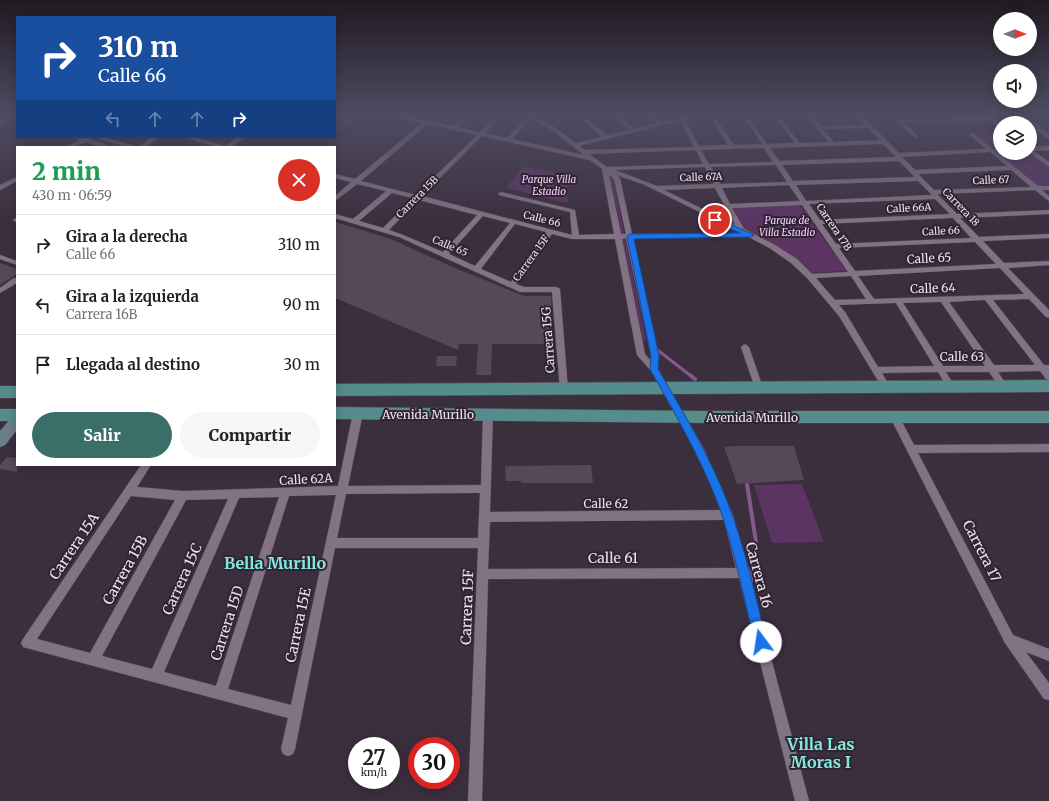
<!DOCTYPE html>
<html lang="es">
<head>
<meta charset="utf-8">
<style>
  :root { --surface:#fff; --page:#f6f6f6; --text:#222; --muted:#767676; --line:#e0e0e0; --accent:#3a6f69 }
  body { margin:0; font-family:Merriweather,serif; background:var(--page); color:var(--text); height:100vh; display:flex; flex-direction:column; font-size:15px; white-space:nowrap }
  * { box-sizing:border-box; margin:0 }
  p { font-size:13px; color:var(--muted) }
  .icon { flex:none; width:22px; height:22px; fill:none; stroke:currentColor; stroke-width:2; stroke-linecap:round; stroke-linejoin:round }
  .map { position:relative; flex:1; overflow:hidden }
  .drawer { position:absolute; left:16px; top:146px; width:320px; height:320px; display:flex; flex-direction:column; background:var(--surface); border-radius:0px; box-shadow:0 2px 10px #0003 }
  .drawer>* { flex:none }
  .top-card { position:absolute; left:16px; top:16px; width:320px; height:122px; border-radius:0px; box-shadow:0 2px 10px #0003; background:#1a4fa0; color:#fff; overflow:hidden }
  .needle { width:26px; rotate:90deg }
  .buttons { position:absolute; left:993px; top:12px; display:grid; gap:8px }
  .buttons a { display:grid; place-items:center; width:44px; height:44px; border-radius:50%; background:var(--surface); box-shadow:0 2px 10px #0003; font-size:20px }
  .speed { position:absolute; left:348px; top:737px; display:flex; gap:8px; font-size:20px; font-weight:700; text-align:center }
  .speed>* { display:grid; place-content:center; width:52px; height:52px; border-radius:50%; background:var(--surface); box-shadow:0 2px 10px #0003; line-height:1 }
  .speed small { font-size:10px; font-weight:400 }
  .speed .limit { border:6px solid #d22; background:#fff; color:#111 }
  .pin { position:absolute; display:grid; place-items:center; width:34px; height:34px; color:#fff; margin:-17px; border:2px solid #fff; border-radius:50%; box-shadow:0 1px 4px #0007 }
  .me { position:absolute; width:44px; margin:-22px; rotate:346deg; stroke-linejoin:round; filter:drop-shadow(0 0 3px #0008) }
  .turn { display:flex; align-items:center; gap:14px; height:84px; padding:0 16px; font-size:18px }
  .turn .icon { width:52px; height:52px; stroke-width:2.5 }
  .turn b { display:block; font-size:28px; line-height:34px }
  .lanes { display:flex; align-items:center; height:38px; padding:0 16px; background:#0003; justify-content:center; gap:20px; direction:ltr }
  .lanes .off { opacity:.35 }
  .round { display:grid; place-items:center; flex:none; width:42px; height:42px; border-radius:21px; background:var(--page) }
  .summary { display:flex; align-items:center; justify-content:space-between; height:68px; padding:0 16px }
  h1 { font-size:24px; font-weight:800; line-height:30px; color:#1e9e55 }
  .action { display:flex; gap:8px; margin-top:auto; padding:8px 16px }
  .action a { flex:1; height:46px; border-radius:24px; background:var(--accent); color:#fff; font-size:16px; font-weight:800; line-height:46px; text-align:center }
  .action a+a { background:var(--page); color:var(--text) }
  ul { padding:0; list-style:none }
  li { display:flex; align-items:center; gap:12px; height:60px; padding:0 16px; border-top:1px solid var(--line) }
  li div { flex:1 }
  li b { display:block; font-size:15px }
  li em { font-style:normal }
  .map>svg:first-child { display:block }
</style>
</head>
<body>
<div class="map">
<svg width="1049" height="801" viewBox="0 0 1049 801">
  <rect width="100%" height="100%" fill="#3b2e3d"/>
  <path fill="#5b3462" d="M335 114H363L336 133Z
    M1000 132V153H1030L1049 165V188H1036L972 134Z
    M524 166 566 175 568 203 506 188Z
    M610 178H613L646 341H643Z
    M798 203 847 271 811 273 796 259 743 229 731 206Z
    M802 484 824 542 772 543 754 485Z"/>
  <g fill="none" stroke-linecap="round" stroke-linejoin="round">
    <path stroke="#85588e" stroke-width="3" d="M655 348 691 376"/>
    <path stroke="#85588e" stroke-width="4" d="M690 375 695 379
      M747 484 756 542 753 563"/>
    <path stroke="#85588e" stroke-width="5" d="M750 583 753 562"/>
  </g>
  <path fill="#564858" d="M335 222 391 239 455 268 524 296H551L554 344H492L491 375H476L478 344H459L458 350 335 298Z
    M0 263 17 269V274L0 285Z
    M437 356H457L456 366H436Z
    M735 446H794L804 480 737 484 724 447Z
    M7 457 17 458V472L0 469V465Z
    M591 465 593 483H521V481H506L505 466Z"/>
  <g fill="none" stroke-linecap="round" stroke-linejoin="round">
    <g stroke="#574b58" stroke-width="1">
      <path id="minor" d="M389 114H397L426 120 433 114H438L431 121 453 126 467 114H472L458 127 480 132 498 114H503L485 133 507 138 527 116 526 114C540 114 563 134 576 143L602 137 576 114H581L607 135 629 130 611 114H616L635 129 657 123 646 114H651L662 122 696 114H704V115L685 120 699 146 728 145 709 114H713L734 145 762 144 742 114H746L767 144 795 143 772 114H777L800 143 828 142 805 114H810L821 126 865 125 855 114H861L899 153 986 149 970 135 969 134 972 132 1038 186H1049V190H1042L1049 196V201L1035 190 937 194 957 214 1049 210V214L960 218 979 237 1049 234V238L983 241 1004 263 1049 261V265L1008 268 1049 310V318L1046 317 1029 299 993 300 1044 365H1049V380L1046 379 1040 371 998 372 1008 387 1004 390 1001 389 989 372H946L955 387 951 390 948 389 938 372 882 373 890 387 889 389H883L839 316 807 278 791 263 771 249 749 237 633 238 659 356 658 369 704 449 733 515 809 801H795L739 578 488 579 482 801H468L478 548H335L295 749 293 754 288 756 283 754 281 749 288 718 23 647 21 643 23 639 141 465H151L137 487 183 491 338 486 353 413 355 410H361L363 413 348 486 481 485 483 414 485 411H491L493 414 490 512 721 510 697 453 651 371 637 355 615 239H572L552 234 516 284 524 287H556L560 289 568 390 564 393 560 390 552 292H520L399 237 335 218V214L353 219 386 191 357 184 335 201V196L351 182 335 178V174L355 179 422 123 389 115ZM531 118 553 131 584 155 512 139ZM680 121 694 147 585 150 579 146ZM428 124 477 135 416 195 361 181ZM868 128 880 140 834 142 823 129ZM482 136 590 160 602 169 614 234 579 235 575 210 501 192 498 194 499 195 570 212 572 235 422 196ZM883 144 896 157 779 161 770 148ZM764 148 773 162 709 164 701 150ZM696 150 703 164 607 167 589 154ZM990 152 1007 166 915 170 902 157ZM899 161 915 177 793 181 782 165ZM776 165 787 182 720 184 711 167ZM705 167 714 184 657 186 615 170ZM1011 170 1031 187 934 190 918 174ZM609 175 614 179 626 234H621ZM617 175 645 185 742 233 632 234 620 178ZM918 181 932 195 806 201 796 185ZM789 185 800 201 730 204 722 188ZM715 188 735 225 664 190ZM392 193 413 198 383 228 359 221ZM935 199 950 214 820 220 809 204ZM419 200 477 215 443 252 403 235 389 230ZM802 205 848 272 812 274 797 259 775 245 744 229 732 208ZM483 216 510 223 475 266 449 254ZM953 218 971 238 836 244 822 224ZM515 224 546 232 511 282 481 269ZM626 238 651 356 650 360 645 354 622 239ZM975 242 996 264 855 271 839 248ZM1000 268 1024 294 874 299 858 276ZM851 276 866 299 835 300 816 278ZM985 300 1035 365H994L949 302ZM941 302 985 366H943L903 303ZM896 303 934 366 878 367 845 312 839 305ZM480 493 478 538H337L346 494ZM336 495 291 705 228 689 289 496ZM131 496 175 500 90 653 37 639ZM279 497 216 686 164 672 239 498ZM228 499 152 669 102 656 186 500ZM724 520 736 568 488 569 490 522Z
        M889 114H895L902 120 986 117 985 114H988L1000 123V128L989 120 905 123 917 135V137L915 138Z
        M1014 114C1026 113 1040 127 1049 134V139L1030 126V123H1026Z
        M1045 114H1049V116L1046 115Z
        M11 115 17 117V121L11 119 0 124V120Z
        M73 137H86L106 145 103 147 85 142 74 147H67L80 140Z
        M94 137H103L137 147H127Z
        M152 137H159L146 147H139Z
        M183 137H193L225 146 238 137H245L231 147H217Z
        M1049 146V150L1034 151 1049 162V167L1030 153V147Z
        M17 177V181L0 190V185Z
        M16 218H17V223L13 220Z
        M0 255 17 261V265L0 259Z
        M14 278H17V283L0 293V288Z
        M745 344 749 347 763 388 762 390 759 391 755 388 741 347Z
        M895 413 898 414 914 445 1049 444V452L918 453 1013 635 1049 649V661L1026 652 1049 683V700L1044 699 1005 643 890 417 892 414Z"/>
    </g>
    <g stroke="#574b58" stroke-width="1">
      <path id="secondary" d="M17 416V430L5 445 0 447V431L12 417Z"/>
    </g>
    <g stroke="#574b58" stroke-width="1">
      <path id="primary" d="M1049 380V392L335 396V384Z
        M0 386H17V398H0Z
        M335 407 704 411H1049V423H704L335 419Z
        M0 409H17V421H0Z"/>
    </g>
    <use href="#minor" fill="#827384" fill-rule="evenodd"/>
    <use href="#secondary" fill="#6c7f88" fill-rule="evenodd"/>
    <use href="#primary" fill="#558c8c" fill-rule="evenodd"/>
  </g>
  <linearGradient id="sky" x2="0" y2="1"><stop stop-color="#201922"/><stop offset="0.5" stop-color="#4f4c62"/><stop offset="1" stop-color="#4f4c62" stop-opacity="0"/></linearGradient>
  <rect width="1049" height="226" fill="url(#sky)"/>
  <path fill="#1a73e8" stroke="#114b97" d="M712 218H717L754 235 751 237 634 239 659 356 658 369C683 412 709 455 727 501 745 546 755 596 767 642L765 646 761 648 757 646 755 642C743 596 734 546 717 501 699 455 674 412 650 369L651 356 627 236 630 234 740 233 712 221Z"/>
  <g text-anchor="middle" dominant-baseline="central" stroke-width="4" stroke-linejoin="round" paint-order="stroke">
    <g font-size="10" fill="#ece3ed" stroke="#302433">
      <text transform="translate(701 177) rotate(-2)">Calle 67A</text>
      <text transform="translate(991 180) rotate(-2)">Calle 67</text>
      <text transform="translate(417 197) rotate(-45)">Carrera 15B</text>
      <text transform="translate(961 207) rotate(46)">Carrera 18</text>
      <text transform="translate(909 208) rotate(-3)">Calle 66A</text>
      <text transform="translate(542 219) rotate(14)">Calle 66</text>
      <text transform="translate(834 227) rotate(56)">Carrera 17B</text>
      <text transform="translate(941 231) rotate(-3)">Calle 66</text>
      <text transform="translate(450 246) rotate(23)">Calle 65</text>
      <text transform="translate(531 258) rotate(-54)">Carrera 15F</text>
    </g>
    <g font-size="10" font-style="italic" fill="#f7d0ff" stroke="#302433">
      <text x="549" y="179">Parque Villa<tspan x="549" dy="12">Estadio</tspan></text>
      <text x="787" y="220">Parque de<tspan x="787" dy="12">Villa Estadio</tspan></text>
    </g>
    <g font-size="12" fill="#ece3ed" stroke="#302433">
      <text transform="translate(929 258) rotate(-3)">Calle 65</text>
      <text transform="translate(933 288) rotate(-2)">Calle 64</text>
      <text transform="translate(548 340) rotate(-94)">Carrera 15G</text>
      <text x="962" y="356">Calle 63</text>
      <text x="428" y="414">Avenida Murillo</text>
      <text x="752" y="417">Avenida Murillo</text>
      <text transform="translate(306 479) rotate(-3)">Calle 62A</text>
      <text x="606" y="503">Calle 62</text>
    </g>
    <g font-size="14" fill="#ece3ed" stroke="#302433">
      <text transform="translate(74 546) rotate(-56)">Carrera 15A</text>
      <text transform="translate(982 551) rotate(63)">Carrera 17</text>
      <text x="613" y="558">Calle 61</text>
      <text transform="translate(125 570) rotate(-61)">Carrera 15B</text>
      <text transform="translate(759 575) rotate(75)">Carrera 16</text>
      <text transform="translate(182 579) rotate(-66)">Carrera 15C</text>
      <text transform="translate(467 607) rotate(-88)">Carrera 15F</text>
      <text transform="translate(227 623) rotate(-72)">Carrera 15D</text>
      <text transform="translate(298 625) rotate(-78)">Carrera 15E</text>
    </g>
    <g font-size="16" font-weight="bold" fill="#82eadd" stroke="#302433">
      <text x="275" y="563">Bella Murillo</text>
      <text x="821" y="744">Villa Las<tspan x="821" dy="18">Moras I</tspan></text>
    </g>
  </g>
</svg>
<div class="buttons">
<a><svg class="needle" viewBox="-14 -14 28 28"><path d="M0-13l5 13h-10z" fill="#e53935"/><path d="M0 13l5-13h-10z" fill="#767676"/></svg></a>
<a><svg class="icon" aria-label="sound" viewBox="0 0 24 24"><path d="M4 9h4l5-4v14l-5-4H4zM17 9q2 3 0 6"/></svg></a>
<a><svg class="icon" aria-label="layers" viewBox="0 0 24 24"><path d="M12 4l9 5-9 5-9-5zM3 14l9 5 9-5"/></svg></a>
</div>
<div class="speed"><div>27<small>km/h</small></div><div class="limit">30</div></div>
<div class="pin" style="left:715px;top:220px;background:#d93025"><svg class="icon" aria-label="arrive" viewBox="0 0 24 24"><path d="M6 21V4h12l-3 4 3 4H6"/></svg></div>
<svg class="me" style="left:761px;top:642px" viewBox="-20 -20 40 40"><circle r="19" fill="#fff"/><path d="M0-13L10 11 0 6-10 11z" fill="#1a73e8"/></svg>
<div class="top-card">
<div class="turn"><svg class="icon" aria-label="right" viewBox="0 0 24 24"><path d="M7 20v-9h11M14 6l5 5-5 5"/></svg><div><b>310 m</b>Calle 66</div></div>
<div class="lanes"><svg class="icon off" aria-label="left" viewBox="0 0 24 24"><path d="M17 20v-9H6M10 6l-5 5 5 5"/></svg><svg class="icon off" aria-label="ahead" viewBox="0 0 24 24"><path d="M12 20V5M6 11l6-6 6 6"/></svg><svg class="icon off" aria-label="ahead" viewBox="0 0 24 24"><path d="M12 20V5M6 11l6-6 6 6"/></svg><svg class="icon" aria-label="right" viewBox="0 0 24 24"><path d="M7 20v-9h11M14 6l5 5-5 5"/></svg></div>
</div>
<section class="drawer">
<div class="summary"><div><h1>2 min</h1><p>430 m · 06:59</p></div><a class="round" style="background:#d93025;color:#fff"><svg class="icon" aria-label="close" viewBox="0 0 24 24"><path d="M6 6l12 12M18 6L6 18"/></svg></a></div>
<ul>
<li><svg class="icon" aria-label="right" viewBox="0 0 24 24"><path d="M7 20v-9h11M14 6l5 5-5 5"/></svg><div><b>Gira a la derecha</b><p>Calle 66</p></div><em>310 m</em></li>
<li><svg class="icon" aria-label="left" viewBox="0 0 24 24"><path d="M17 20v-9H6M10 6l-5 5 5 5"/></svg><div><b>Gira a la izquierda</b><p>Carrera 16B</p></div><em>90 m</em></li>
<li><svg class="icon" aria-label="arrive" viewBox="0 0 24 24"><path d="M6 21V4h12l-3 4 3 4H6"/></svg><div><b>Llegada al destino</b></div><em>30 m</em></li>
</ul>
<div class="action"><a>Salir</a><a>Compartir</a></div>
</section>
</div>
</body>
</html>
